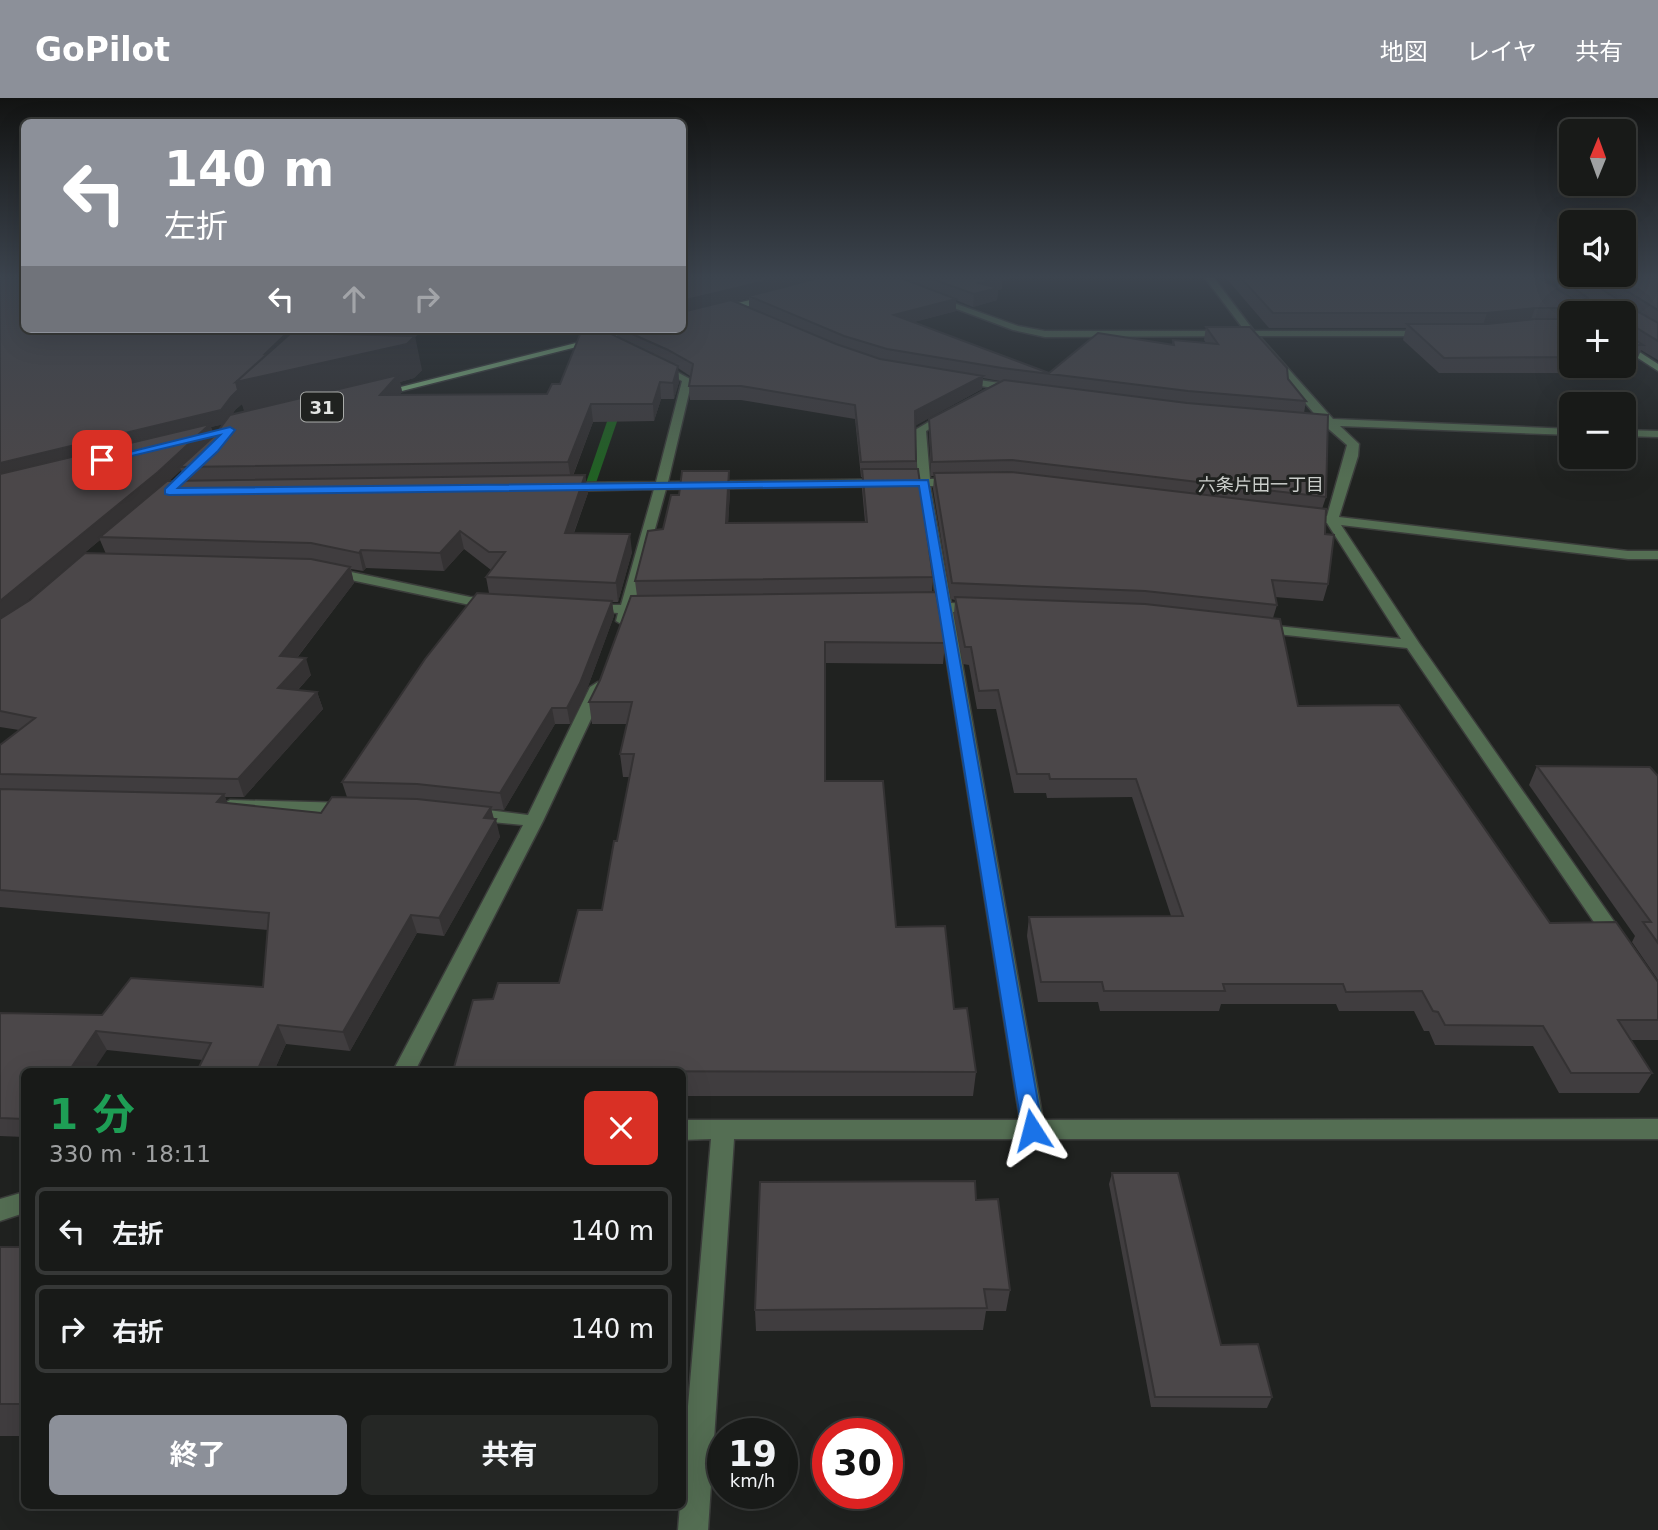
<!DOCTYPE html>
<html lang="ja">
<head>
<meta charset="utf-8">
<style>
  :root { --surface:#181a18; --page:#252725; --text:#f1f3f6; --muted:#9fa1a2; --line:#363837; --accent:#8c9099 }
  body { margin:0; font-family:"DejaVu Sans","Noto Sans JP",sans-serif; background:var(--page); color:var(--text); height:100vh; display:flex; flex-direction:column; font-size:26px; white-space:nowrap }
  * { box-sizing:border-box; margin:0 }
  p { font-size:23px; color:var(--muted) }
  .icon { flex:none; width:38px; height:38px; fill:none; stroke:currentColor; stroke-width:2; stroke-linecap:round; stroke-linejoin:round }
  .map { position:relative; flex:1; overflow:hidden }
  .details { position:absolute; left:21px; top:970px; width:665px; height:441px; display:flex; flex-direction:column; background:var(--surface); border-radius:10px; box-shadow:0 7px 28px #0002,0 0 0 2px var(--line) }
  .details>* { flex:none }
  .hud { position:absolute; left:21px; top:21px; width:665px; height:214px; border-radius:10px; box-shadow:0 7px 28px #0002,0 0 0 2px var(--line); background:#8c9099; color:#fff; overflow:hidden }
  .needle { width:46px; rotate:1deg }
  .fabs { position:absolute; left:1559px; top:21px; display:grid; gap:14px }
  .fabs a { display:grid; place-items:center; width:77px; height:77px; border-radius:10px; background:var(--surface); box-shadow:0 7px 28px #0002,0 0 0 2px var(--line); font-size:35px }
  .speed { position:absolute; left:707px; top:1320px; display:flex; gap:14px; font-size:35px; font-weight:700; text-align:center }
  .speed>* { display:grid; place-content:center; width:91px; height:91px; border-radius:50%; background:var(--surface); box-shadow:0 7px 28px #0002,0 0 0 2px var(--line); line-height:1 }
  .speed small { font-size:18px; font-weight:400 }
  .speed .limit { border:10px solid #d22; background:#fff; color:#111 }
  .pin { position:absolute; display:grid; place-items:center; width:60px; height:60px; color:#fff; margin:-30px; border-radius:14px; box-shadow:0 4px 10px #0006 }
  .me { position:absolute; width:77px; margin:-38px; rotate:351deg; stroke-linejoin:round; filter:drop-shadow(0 0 5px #0008) }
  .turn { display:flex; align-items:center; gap:24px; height:147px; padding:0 28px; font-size:32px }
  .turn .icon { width:91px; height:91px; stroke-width:2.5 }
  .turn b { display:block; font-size:49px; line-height:60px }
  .lanes { display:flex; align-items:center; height:66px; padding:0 28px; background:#0003; justify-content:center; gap:35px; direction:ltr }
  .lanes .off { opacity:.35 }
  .round { display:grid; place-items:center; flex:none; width:74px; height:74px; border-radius:10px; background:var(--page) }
  .head { display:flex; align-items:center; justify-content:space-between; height:119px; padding:0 28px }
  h1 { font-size:42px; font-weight:700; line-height:52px; color:#1e9e55 }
  .cta { display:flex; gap:14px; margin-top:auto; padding:14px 28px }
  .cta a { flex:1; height:80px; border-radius:10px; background:var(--accent); color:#fff; font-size:28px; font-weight:700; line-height:80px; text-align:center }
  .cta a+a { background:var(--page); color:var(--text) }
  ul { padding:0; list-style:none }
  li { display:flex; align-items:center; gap:21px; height:88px; margin:0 14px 10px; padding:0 14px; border:4px solid var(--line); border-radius:10px }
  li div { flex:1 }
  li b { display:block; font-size:26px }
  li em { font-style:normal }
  header { display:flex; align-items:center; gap:42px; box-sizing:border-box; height:98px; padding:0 35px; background:var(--accent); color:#fff }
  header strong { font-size:33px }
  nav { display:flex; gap:38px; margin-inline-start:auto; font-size:24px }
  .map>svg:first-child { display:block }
</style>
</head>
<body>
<header>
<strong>GoPilot</strong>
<nav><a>地図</a><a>レイヤ</a><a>共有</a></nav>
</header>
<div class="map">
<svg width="1658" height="1432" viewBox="0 0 1658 1432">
  <rect width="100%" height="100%" fill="#202220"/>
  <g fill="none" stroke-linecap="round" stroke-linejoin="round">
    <path fill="#216123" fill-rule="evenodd" d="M618 303 623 306 596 385 587 387 586 385 613 306Z"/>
    <g stroke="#3b3d3b" stroke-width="3">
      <path id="minor" d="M1205 180H1214L1254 233H1429L1431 235 1426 238H1259L1333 321 1572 331V337L1340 328 1359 346 1358 358 1339 419 1628 453H1658V461H1628L1341 427 1419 545 1625 839 1628 844 1625 849H1611L1407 550 1259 534 1252 530 1259 526 1401 541 1327 425 1304 423 1298 419 1304 415 1327 418 1347 347 1323 326 1249 238 1045 239 1013 232 930 201 937 199 1018 228 1045 233H1245Z
        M569 231H583L608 240 603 243Z
        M660 265 692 282 668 384 918 381 915 332 944 315 953 317 926 333 930 381 956 380 962 384 956 388H930L951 505 976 506 983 510 976 514H953L1043 1022 1658 1021V1041H734L708 1432H678L680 1407H682V1378L711 1041 682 1042V1022H1020L939 514 917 513 910 509 917 505H937L919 388 666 391 634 507 647 508 654 512 647 516H632L628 526 623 527 616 523 618 515 586 513V507H621L654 391 564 393 558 389 564 385 656 384 682 283 657 270V266Z
        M958 279 1014 287 1019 290 1014 293 954 284V280Z
        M1624 332 1658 333V339L1624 338Z
        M332 470 470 499 493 500 500 504 493 508 470 507 327 477 325 474Z
        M598 584 606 589 543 723 415 973H393L523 727 471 722 462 716 471 710 528 717 590 589Z
        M230 702 349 705 358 710 349 715 224 711 221 707Z
        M24 1094V1115L0 1123V1101Z"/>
    </g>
    <g stroke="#3b3d3b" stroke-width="3">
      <path id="secondary" d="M1624 244 1658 266V273L1624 251Z"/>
    </g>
    <g stroke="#3b3d3b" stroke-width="3">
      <path id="primary" d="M771 197 774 202 682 224V218Z
        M632 231H648L378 299 373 296Z"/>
    </g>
    <use href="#minor" fill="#546e53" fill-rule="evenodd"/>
    <use href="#secondary" fill="#6f996d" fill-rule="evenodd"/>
    <use href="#primary" fill="#84bb82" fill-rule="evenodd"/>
  </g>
  <path fill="#403d3f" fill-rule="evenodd" d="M0 180 24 231H307L303 235 422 272 414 280 400 284 402 294 399 297 547 296 560 286 589 231H682V180H1011L1002 183V191L998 192 997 202 973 209 956 202V213L914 224 1049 275 1172 247 1173 242 1206 245 1204 242 1206 229 1288 281 1306 303 1304 315 1326 399 1322 411 1328 486 1323 503 1275 499 1277 507 1273 520 1298 608 1550 825 1658 884V942H1631L1652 975 1639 995H1559L1533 948 1435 947 1429 933H1424L1414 913H1339L1336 906H1221L1219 913H1100L1098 904H1038L1027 838 1029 819 1171 818 1132 699 1047 700 1046 695H1014L996 611H977L969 567 963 566 954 516 955 502 951 501 933 391 934 378H931L929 335V321L1000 283 983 280 982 291 916 327V371L933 479 932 494 945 545 943 566 825 565V683L896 829 954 911 976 974 973 998H682V973L493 901 559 885 602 812 617 743 629 679H623L620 656 627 626H592L589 604 600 582 637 498 635 483 663 431 730 393 728 425 865 424 862 391V379H861L855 321 741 302H690L689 288 690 278 678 270 679 284 674 301H661L654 323 593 324 573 378 585 377 588 395 574 435 632 454 618 504H612L614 518 583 602 570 626H555L504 712 491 711 500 739 444 838 417 835 350 953 286 946 274 973H197L203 962 107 952 24 973V1039L0 1038V915L102 917 263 889 268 832 0 809V647L19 632 0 629ZM749 200V210L734 203ZM616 232 617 239 607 234ZM242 306 245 314 232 317 235 312ZM224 326 214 338 211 329ZM181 372 185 383H169ZM100 442 106 456 23 506ZM464 451 491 472 486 479 489 495 342 684 347 699 321 715 227 705 225 699H244L323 611 317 594 298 592 311 577 297 560 354 485 351 471 363 473 366 470 444 473Z
    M1226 180 1541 181 1557 191 1561 181 1603 192 1604 188 1592 180H1658V262L1641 252 1637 262H1624V215H1572V268H1578L1575 275H1439L1403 242 1406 230H1269Z
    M1537 668 1658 678V882L1632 844 1635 838 1529 687Z
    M1112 1075 1221 1247 1272 1299 1267 1310 1151 1309 1109 1086Z
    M976 1102 1010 1192 1006 1213H986L983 1232 756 1233 755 1212Z
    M0 1149H24V1338H0Z"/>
  <path fill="#343233" d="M778 180H827L749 198V200L682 216V203Z
    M988 180H1011L1002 183V191L998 192 997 202 973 209 974 196 979 185Z
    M956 201V213L894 229V217Z
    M1535 210 1530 224 1482 230 1487 215Z
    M291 231H307L279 259 415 238 422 272 414 280 400 284 402 294 384 314 246 320 242 306 235 312 225 326 211 329 214 340 180 369 181 372 163 389 100 439V442L0 526V365L236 284Z
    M601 231H616V232L601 236Z
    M678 268 679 284 674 301 673 285Z
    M983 278 982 291 915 328V313Z
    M660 284 661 301 654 323 653 306Z
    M591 306 593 324 571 382 568 364Z
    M729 373 730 393 727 446 726 425Z
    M585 377 588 395 567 453 565 435Z
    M460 433 464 451 444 473 440 455Z
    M630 436 632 454 618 504 616 485Z
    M361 452 366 470 363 473 359 455Z
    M350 469 354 485 285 575 280 558Z
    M612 503 614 518 583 602 570 626 567 610Z
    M306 560 311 577 284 607 278 590Z
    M317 594 323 611 244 699 238 681Z
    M552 610 555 626 504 712 500 695Z
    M224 696 231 714 217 704Z
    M491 709 494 724 496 721 500 739 444 838 439 820 484 720Z
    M411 817 417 835 350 953 343 934Z
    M278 927 286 946 274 973H257Z
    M96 933 107 952 93 973H69Z"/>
  <path fill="#4b4749" stroke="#343233" stroke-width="2" d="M0 180H24V231H291L265 256H267L236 284 238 292 231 299 221 312 0 365Z
    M682 180H778L682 203Z
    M818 180H901L956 201 894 217 1049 275 1098 235 1174 247 1173 242 1218 246 1206 229H1250L1287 270 1288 281 1306 303 1188 293 1002 270 887 251 844 238 749 198Z
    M929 180H998L979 185 998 190 974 196Z
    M1241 180 1541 181 1578 204 1588 200 1561 181H1586L1620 203H1627L1628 208 1658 225V243L1630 226 1629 238 1643 247H1624V215H1579L1580 213 1578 210H1535L1487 215H1273Z
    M1621 180H1658V212L1607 181H1623Z
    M731 202 836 246 880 261 983 278 915 313 916 363 861 364 855 307 741 288H689L693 266 668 252 621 231H682V214Z
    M1535 221H1572V247H1565L1572 252V259L1444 260 1407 226H1487Z
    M593 231H601L678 268 673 285 660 284 653 306H591L568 364 180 369 215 337 230 317 398 277 380 297 547 296 552 286H560L581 234Z
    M291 235 415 238 407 246 236 284Z
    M1004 282 1187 305 1328 317 1326 399 1012 362 932 364 929 321Z
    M210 326 158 374 0 503V376Z
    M862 371H918L933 479 635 483 648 433 663 431 671 397H679L682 373H729L726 425 867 424Z
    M1011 374 1326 411 1325 436 1334 437 1328 486 1272 482 1277 507 1145 493 952 485 934 375Z
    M585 377 565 435 630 436 616 485 486 479 505 454H489L460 433 440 455 361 452 359 455 311 445 100 439 167 383Z
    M85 455 311 461 350 469 280 558 306 560 278 590 317 594 238 681 0 676V647L35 620 0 613V521L30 502Z
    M936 494 945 545 825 544V683H883L896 829 945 828 954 911 967 910 976 974 453 973 473 902 493 901 498 885H559L578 812H602L614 743H617L634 656H620L632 604H589L600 582 631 498Z
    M477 495 612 503 580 585 567 610H552L500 695 417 686 342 684 425 561Z
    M955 499 1145 506 1280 521 1298 608 1399 607 1550 825 1616 824 1658 884V922H1618L1652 975H1571L1543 928 1445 927 1438 914 1433 913 1422 893 1346 894 1343 886H1223L1225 893H1104L1102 884H1041L1029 819 1183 818 1136 681H1050L1049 676H1017L998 592 979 593 971 549H965Z
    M1537 668 1650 669 1658 678V845L1643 824H1651Z
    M0 691 224 696 217 704 321 715 332 699 417 701 491 709 484 720 496 721 439 820 411 817 343 934 278 927 257 973H197L211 945 96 933 69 973H24V1021L0 1020V915L102 917 131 880 263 889 269 815 0 792Z
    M1112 1075H1178L1221 1247 1258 1246 1272 1299H1155Z
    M975 1083 976 1102 998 1101 1010 1192 984 1191 987 1210 755 1212 760 1084Z
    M0 1149H24V1306H0Z"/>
  <linearGradient id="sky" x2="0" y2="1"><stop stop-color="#121312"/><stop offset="0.47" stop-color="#3c444e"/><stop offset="1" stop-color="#3c444e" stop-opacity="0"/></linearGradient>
  <rect width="1658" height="381" fill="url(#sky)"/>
  <path fill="#1a73e8" stroke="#114b97" stroke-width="2" d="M230 329 235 332 218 353 178 390 928 382 1043 1032 1040 1039 1032 1041 1025 1039 1022 1032 919 388 169 397 165 396V391L220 337 102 365 97 362Z"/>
  <g text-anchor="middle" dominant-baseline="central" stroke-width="6" stroke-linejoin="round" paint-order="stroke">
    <rect fill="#202220" stroke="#a9aba9" stroke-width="2" x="301" y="294.5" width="42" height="29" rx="5"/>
    <g font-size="18" font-weight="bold" fill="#e4e6e4">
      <text x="322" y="309">31</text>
    </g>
    <g font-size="18" fill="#cacdca" stroke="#202220">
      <text x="1261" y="386">六条片田一丁目</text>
    </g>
  </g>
</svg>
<div class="fabs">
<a><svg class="needle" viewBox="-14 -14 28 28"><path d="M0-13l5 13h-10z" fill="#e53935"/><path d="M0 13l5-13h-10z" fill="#9fa1a2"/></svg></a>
<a><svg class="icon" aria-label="sound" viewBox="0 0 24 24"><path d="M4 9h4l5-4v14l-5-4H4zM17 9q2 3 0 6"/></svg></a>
<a>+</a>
<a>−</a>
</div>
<div class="speed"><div>19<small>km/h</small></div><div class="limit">30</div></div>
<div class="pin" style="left:102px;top:362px;background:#d93025"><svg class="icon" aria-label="arrive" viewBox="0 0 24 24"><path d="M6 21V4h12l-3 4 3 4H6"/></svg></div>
<svg class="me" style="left:1032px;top:1032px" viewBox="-20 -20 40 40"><path d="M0-17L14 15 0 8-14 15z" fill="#1a73e8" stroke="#fff" stroke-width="4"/></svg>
<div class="hud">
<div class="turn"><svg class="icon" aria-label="left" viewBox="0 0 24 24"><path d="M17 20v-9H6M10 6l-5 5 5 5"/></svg><div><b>140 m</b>左折</div></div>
<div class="lanes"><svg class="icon" aria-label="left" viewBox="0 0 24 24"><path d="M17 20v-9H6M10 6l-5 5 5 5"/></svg><svg class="icon off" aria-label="ahead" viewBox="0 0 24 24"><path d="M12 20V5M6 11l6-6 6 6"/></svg><svg class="icon off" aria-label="right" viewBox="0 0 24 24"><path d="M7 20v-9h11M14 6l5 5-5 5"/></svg></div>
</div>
<section class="details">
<div class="head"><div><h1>1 分</h1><p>330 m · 18:11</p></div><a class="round" style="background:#d93025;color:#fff"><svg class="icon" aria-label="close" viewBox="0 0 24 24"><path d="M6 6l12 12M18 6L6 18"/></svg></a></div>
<ul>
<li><svg class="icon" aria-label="left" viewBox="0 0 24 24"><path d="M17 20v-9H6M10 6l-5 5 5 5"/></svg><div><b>左折</b></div><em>140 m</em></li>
<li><svg class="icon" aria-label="right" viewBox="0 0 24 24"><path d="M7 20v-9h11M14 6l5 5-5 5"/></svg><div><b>右折</b></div><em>140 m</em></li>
</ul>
<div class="cta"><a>終了</a><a>共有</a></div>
</section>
</div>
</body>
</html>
